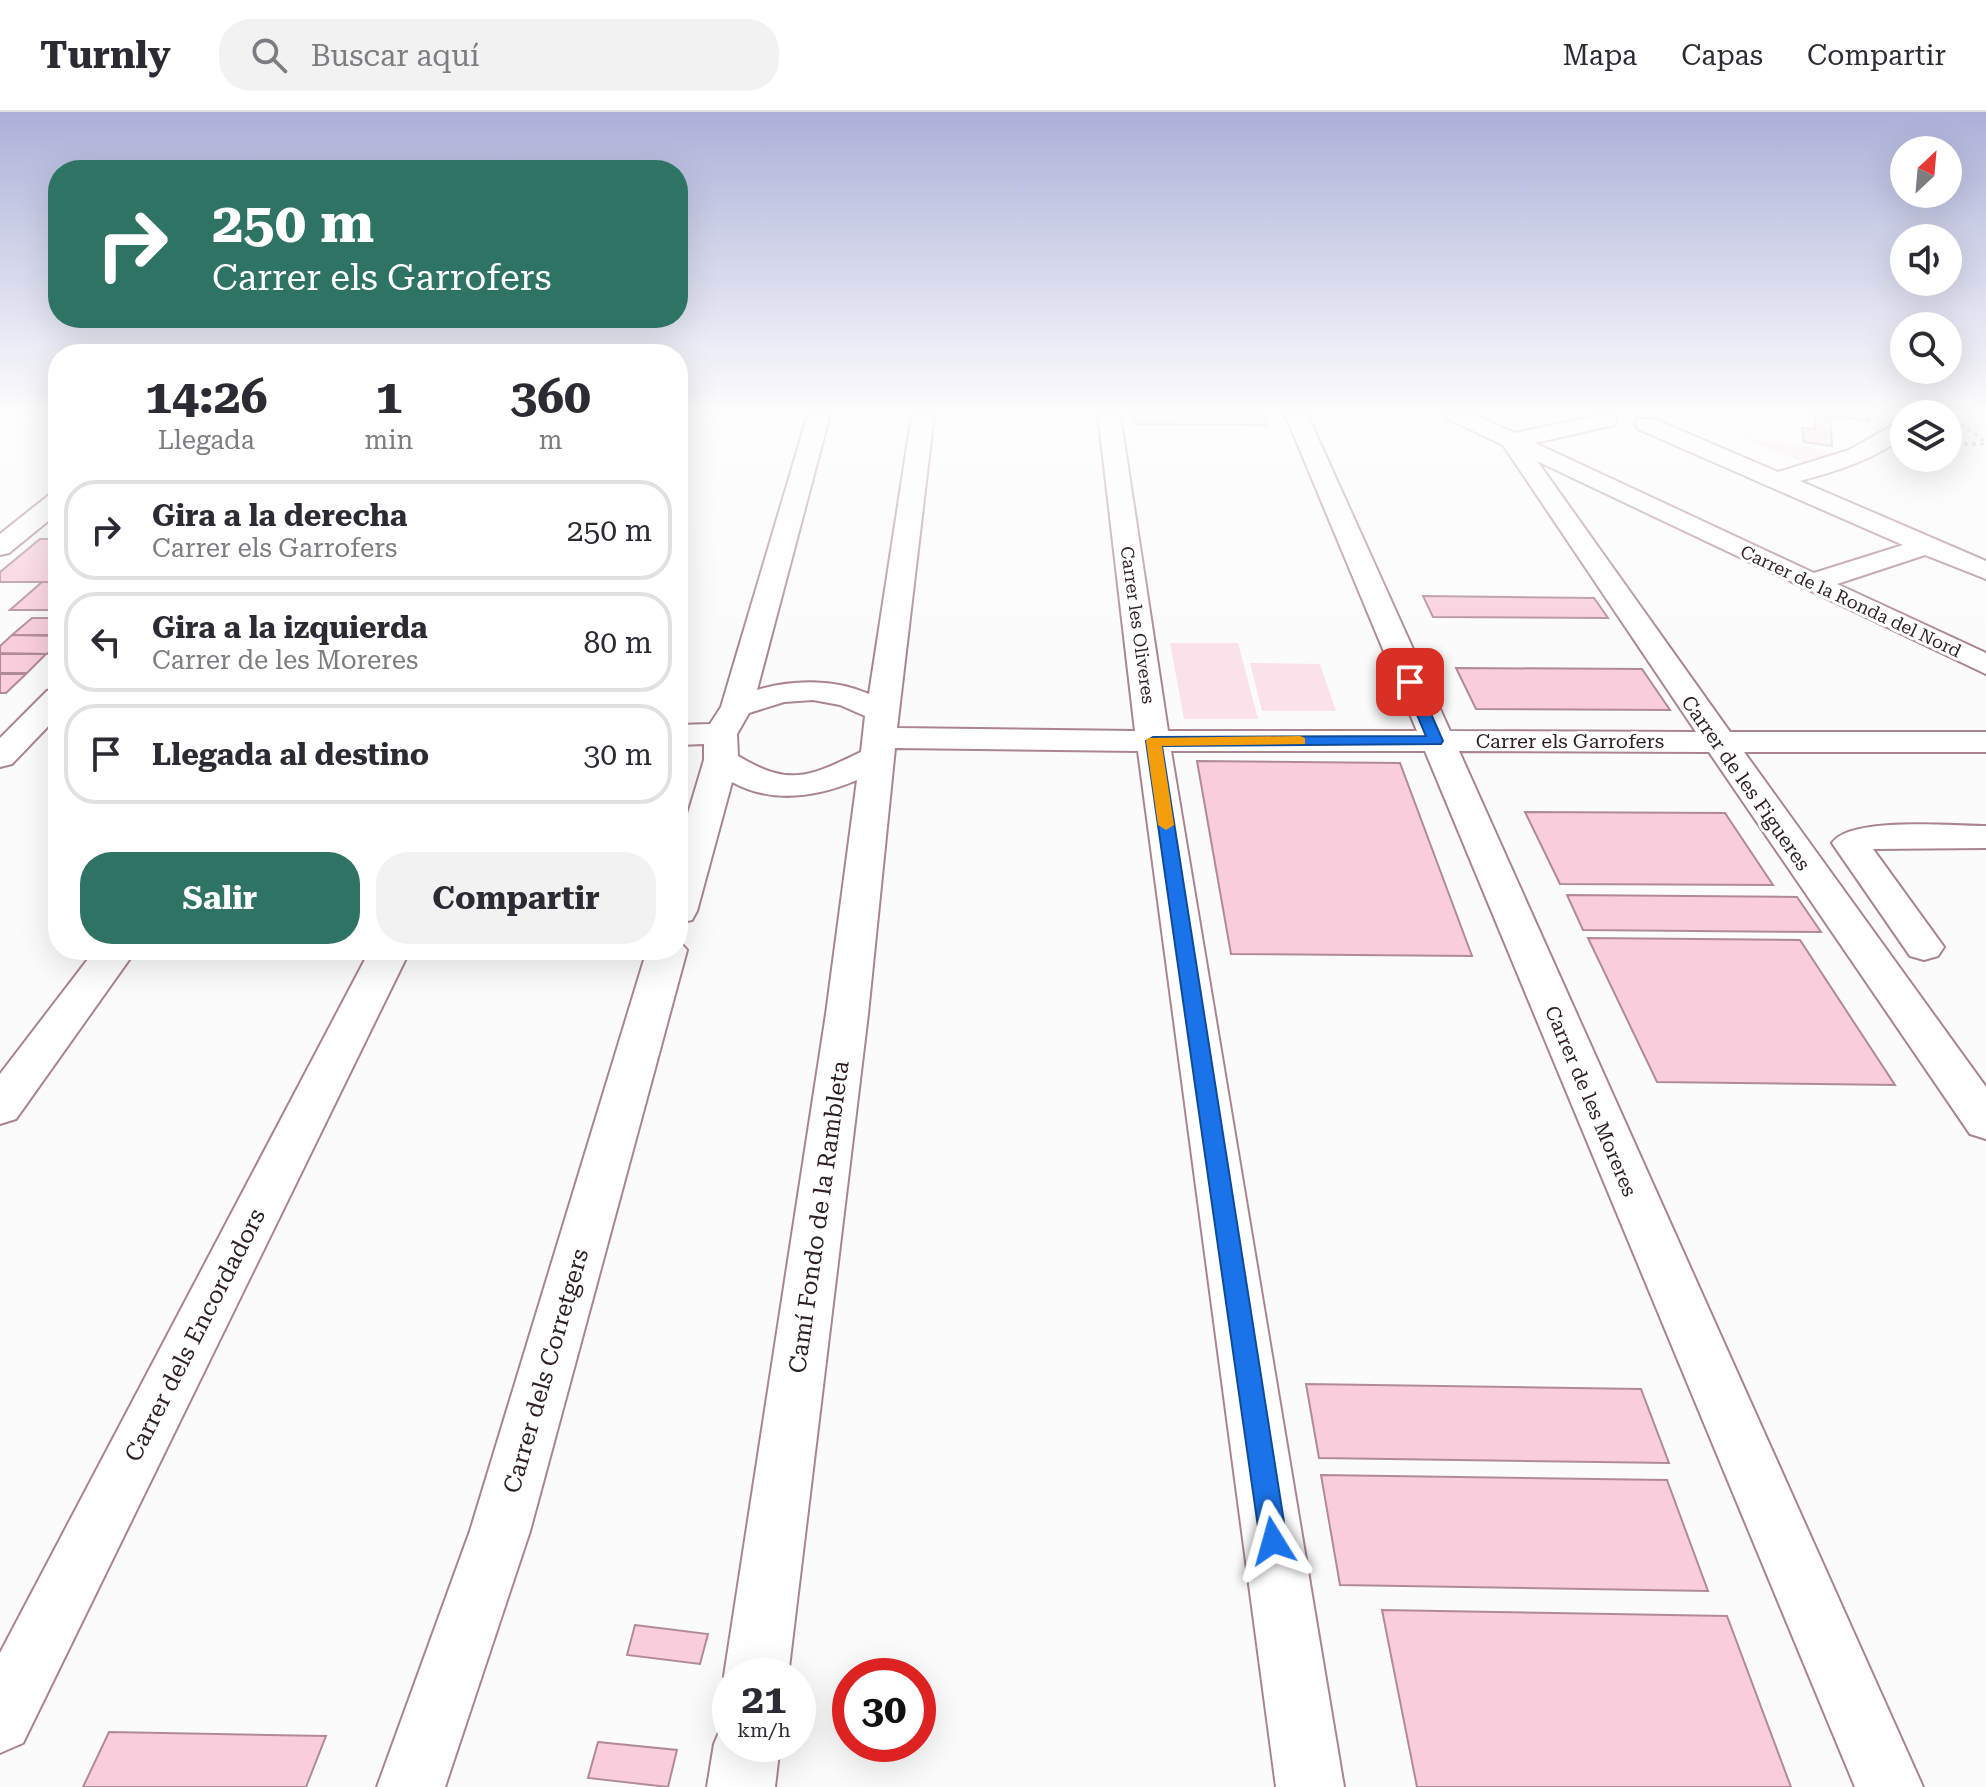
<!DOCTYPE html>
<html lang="es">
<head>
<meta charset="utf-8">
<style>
  :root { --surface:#fff; --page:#f2f2f3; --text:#2b2b33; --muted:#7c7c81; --line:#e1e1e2; --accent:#2f7365 }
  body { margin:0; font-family:"Roboto Serif",serif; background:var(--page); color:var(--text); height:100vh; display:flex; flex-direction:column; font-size:30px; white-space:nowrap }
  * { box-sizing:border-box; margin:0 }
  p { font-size:26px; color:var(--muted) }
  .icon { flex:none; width:44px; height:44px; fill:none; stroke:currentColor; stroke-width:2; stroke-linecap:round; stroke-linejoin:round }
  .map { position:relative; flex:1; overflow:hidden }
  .details { position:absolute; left:48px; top:232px; width:640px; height:616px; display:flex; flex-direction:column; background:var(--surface); border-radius:32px; box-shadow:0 8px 32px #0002 }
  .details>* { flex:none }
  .guide { position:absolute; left:48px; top:48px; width:640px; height:168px; border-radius:32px; box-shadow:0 8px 32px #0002; background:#2f7365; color:#fff; overflow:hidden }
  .needle { width:52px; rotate:26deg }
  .controls { position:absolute; left:1890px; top:24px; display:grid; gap:16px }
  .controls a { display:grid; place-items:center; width:72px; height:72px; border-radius:50%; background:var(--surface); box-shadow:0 8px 32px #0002; font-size:40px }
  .speed { position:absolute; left:712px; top:1546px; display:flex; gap:16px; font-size:40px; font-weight:700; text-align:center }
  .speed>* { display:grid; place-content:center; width:104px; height:104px; border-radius:50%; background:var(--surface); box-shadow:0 8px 32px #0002; line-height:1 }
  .speed small { font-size:20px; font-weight:400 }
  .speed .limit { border:12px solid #d22; background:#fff; color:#111 }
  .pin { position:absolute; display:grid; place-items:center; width:68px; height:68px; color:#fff; margin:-34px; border-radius:16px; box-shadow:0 4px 12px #0006 }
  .me { position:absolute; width:88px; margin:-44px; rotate:352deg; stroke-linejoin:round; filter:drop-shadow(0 0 6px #0008) }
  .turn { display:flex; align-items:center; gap:28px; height:168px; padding:0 32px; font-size:36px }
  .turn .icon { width:104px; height:104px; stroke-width:2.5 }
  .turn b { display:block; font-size:56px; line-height:68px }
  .eta { display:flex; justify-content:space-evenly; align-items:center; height:136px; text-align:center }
  .eta b { font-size:48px; font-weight:700; line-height:56px }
  .primary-button { display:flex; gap:16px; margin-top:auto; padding:16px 32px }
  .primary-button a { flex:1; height:92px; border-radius:32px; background:var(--accent); color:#fff; font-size:32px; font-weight:700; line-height:92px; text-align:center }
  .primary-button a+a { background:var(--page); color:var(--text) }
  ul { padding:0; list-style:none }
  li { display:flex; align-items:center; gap:24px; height:100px; margin:0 16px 12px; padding:0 16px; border:4px solid var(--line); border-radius:32px }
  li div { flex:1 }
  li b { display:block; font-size:30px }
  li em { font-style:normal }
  header { display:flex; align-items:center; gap:48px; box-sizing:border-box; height:112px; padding:0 40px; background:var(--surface); border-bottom:2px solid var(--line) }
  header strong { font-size:38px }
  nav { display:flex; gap:44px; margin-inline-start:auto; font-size:28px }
  .search { width:560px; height:72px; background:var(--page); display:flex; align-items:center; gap:20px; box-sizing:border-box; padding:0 28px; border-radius:32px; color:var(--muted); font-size:30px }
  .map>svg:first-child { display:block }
</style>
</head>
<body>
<header>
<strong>Turnly</strong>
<div class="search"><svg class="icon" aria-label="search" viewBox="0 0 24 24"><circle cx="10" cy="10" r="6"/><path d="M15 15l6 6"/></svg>Buscar aquí</div>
<nav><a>Mapa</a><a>Capas</a><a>Compartir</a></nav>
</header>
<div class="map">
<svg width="1986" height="1675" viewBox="0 0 1986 1675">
  <rect width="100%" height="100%" fill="#fbfbfb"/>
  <path fill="#fbe2ea" d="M1740 325 1834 339 1808 352Z
    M1170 531H1238L1258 607H1184Z
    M1250 551 1320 552 1336 599H1262Z"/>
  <path fill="#f9cddb" stroke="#b08b97" stroke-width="2" d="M1132 302H1262L1267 313 1134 312Z
    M1812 302H1868L1869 309Z
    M1815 304 1830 307 1832 334 1804 330 1802 316 1815 317Z
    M40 427H58V470H0V460Z
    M42 470H58V498H10Z
    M1423 484 1594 486 1608 506 1433 505Z
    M32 506H58V523H12Z
    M12 523 58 524V531L47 542 0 541V534Z
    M0 542H46L27 561H0Z
    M1456 556 1642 557 1670 598 1476 597Z
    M0 562H26L6 581H0Z
    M1197 649 1400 651 1472 844 1231 842Z
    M1525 700 1725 701 1773 773 1560 772Z
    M1567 783 1797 785 1821 820 1583 818Z
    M1588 826 1800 828 1895 973 1657 970Z
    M1306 1272 1641 1277 1669 1351 1319 1346Z
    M1321 1363 1667 1368 1708 1479 1340 1473Z
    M1382 1498 1727 1504 1791 1675H1417Z
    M635 1513 708 1522 700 1552 627 1543Z
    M109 1620 326 1624 306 1675H83Z
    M598 1630 677 1638 668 1675 588 1666Z"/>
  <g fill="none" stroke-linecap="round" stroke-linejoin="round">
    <g stroke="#aa8591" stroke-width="4">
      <path id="minor" d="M808 302H830L757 578C793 567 834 567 869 582L912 302H934L897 616 1135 619 1098 302H1120L1168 619H1417L1285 302H1307L1450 619 1696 620 1503 333 1448 307 1445 302H1473L1515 321 1605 302 1614 303 1617 308 1614 313 1535 331 1814 461 1903 433 1638 317 1635 312 1638 307H1654L1778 360 1849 338 1904 307V325C1872 348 1837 359 1800 369L1986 449V467L1925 443 1837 472 1986 541V562L1537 349 1730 620H1986V640H1744L1986 975V1027L1970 1022 1709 640 1459 639 1923 1675H1855L1425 639H1171L1344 1675H1276L1138 639 895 636 868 902 788 1564H730V1578L724 1564 826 902 857 668C817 685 772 692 732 670L697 799 692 808 678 811V735L704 648V632L678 633V613L710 612 721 595ZM813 588 840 593 865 604 861 640C809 665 790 675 738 644L737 622 749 601 784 590Z
        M58 380V401L9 441 0 443V422L49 383Z
        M58 576V604L12 652 0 655V626L47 579Z
        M1986 714V736L1873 737 1944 835 1938 844 1924 848 1910 844 1832 731C1850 704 1953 714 1986 714Z
        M678 828 687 838 530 1419 445 1675H377L470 1419 647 838H678Z
        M95 838H136L16 1007 0 1012V962Z
        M370 838H410L23 1631 0 1641V1541Z
        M730 1606V1632H780L775 1675H707L714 1632 724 1609Z"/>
    </g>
    <path stroke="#b0abad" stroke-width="3" stroke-dasharray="4 4" stroke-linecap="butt" d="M1948 303 1986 330
      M1948 332H1986"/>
    <use href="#minor" fill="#fff" fill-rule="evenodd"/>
  </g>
  <linearGradient id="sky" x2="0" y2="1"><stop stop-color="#abb0d8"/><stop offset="0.56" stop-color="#fdfdfd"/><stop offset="1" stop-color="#fdfdfd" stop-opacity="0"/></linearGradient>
  <rect width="1986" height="536" fill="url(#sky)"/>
  <path fill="#1a73e8" stroke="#114b97" stroke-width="2" d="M1410 566 1417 570 1443 629 1441 632 1162 634 1287 1429 1283 1438 1273 1442 1264 1438 1260 1429 1146 629 1153 625 1426 624 1403 570Z"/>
  <path fill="#f59e0b" d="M1300 624 1305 626V632L1162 634 1174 713 1166 718 1158 713 1146 629 1148 626Z"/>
  <g text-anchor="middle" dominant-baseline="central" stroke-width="6" stroke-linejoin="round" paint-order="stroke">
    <g font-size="18" fill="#2d1f24" stroke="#fff">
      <text transform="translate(1851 489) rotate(25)">Carrer de la Ronda del Nord</text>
      <text transform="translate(1138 513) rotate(82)">Carrer les Oliveres</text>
    </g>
    <g font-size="20" fill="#2d1f24" stroke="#fff">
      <text x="1570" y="629">Carrer els Garrofers</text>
      <text transform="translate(1746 671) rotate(55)">Carrer de les Figueres</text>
      <text transform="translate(1591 989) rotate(67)">Carrer de les Moreres</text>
    </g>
    <g font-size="24" fill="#2d1f24" stroke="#fff">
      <text transform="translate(819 1105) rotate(-82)">Camí Fondo de la Rambleta</text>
      <text transform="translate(195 1223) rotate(-63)">Carrer dels Encordadors</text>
      <text transform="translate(546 1259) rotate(-74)">Carrer dels Corretgers</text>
    </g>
  </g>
</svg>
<div class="controls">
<a><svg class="needle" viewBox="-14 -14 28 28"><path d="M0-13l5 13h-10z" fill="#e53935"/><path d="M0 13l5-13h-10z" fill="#7c7c81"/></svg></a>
<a><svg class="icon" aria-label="sound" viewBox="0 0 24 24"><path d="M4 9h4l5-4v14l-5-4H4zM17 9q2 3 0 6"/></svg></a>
<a><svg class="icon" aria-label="search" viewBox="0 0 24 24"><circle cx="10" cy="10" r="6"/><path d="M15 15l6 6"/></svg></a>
<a><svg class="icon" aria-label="layers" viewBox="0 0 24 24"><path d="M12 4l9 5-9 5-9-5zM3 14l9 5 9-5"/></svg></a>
</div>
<div class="speed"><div>21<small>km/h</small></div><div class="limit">30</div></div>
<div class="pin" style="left:1410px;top:570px;background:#d93025"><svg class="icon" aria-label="arrive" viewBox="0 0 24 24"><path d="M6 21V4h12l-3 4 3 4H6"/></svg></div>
<svg class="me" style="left:1273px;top:1429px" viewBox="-20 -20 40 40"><path d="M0-17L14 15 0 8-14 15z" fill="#1a73e8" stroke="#fff" stroke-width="4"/></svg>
<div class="guide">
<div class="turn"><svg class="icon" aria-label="right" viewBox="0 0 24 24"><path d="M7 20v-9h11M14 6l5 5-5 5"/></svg><div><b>250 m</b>Carrer els Garrofers</div></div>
</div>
<section class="details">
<div class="eta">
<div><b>14:26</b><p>Llegada</p></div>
<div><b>1</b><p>min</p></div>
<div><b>360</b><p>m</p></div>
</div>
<ul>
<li><svg class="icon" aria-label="right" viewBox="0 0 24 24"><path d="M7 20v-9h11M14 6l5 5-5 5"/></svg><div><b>Gira a la derecha</b><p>Carrer els Garrofers</p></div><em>250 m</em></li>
<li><svg class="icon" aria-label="left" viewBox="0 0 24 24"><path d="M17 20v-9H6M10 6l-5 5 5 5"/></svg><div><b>Gira a la izquierda</b><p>Carrer de les Moreres</p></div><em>80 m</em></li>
<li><svg class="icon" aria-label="arrive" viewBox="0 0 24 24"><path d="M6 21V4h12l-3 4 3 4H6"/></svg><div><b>Llegada al destino</b></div><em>30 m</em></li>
</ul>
<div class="primary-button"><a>Salir</a><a>Compartir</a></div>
</section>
</div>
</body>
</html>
